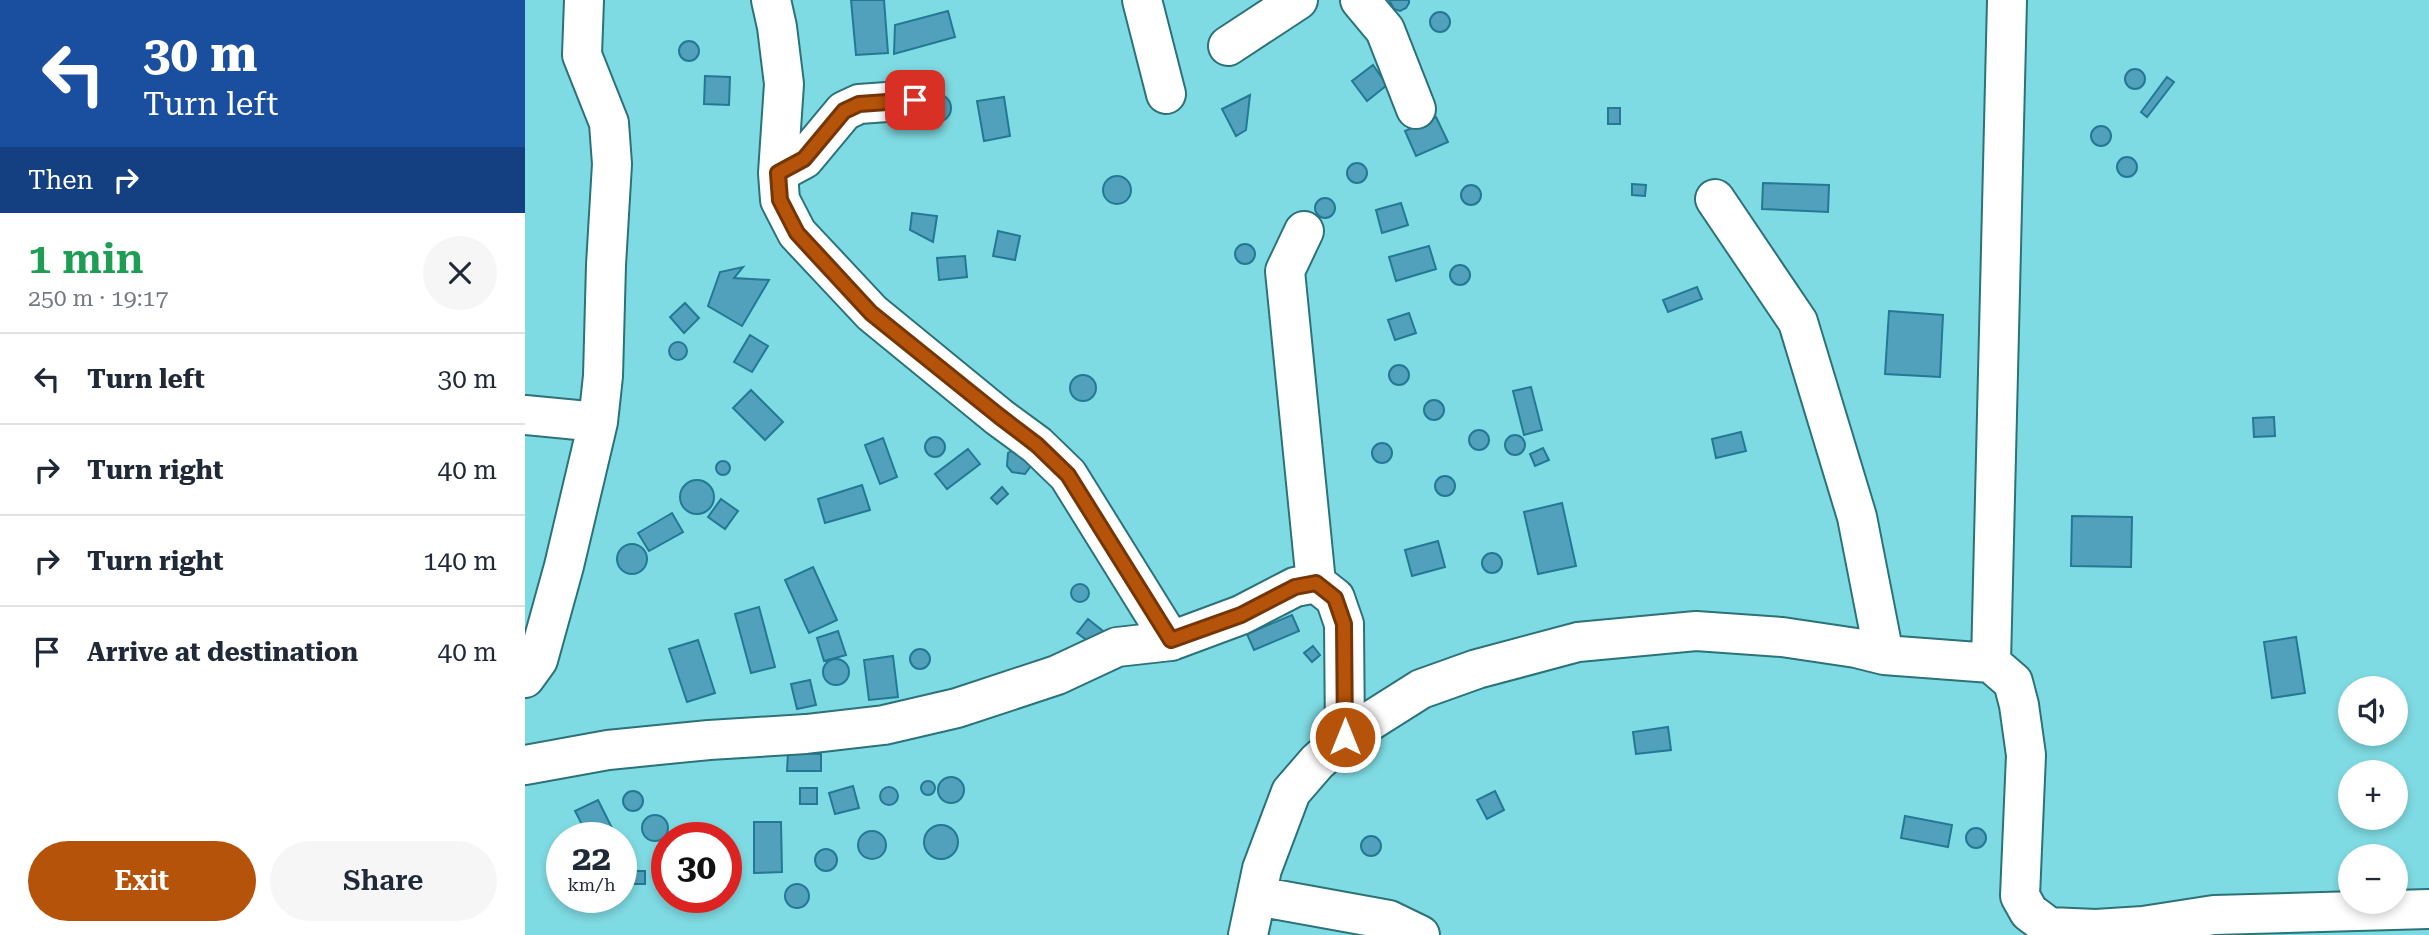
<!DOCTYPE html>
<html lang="en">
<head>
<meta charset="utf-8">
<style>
  :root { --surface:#fff; --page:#f6f6f7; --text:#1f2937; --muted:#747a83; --line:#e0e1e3; --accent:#b45309 }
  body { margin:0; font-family:"Roboto Serif",serif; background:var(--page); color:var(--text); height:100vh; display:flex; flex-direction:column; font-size:26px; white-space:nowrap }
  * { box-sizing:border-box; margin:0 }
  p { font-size:23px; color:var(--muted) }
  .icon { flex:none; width:38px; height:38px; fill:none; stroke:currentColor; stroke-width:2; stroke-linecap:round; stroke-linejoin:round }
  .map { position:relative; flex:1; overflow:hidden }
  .drawer { display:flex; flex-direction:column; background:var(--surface); width:525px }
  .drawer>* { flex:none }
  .guide { background:#1a4fa0; color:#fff; overflow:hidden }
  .fabs { position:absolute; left:1813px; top:676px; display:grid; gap:14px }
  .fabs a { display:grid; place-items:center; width:70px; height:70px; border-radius:50%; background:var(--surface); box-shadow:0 4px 10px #0003; font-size:35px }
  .speed { position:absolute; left:21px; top:822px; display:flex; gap:14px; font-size:35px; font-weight:700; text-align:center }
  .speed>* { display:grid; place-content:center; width:91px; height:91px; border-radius:50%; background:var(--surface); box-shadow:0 4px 10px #0003; line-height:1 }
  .speed small { font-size:18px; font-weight:400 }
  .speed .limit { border:10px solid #d22; background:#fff; color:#111 }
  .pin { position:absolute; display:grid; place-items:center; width:60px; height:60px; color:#fff; margin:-30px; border-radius:14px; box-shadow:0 4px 10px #0006 }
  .me { position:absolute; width:77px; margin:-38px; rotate:0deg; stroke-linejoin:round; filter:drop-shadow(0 0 5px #0008) }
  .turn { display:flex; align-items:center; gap:24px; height:147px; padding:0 28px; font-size:32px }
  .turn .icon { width:91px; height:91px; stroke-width:2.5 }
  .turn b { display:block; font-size:49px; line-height:60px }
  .then { display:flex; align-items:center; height:66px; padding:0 28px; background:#0003; gap:14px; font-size:26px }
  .round { display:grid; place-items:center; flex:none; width:74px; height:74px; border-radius:37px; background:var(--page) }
  .head { display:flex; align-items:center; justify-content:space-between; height:119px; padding:0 28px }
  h1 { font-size:42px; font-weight:600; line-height:52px; color:#1e9e55 }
  .button { display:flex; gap:14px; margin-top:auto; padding:14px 28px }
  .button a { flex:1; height:80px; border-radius:42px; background:var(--accent); color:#fff; font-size:28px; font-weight:600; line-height:80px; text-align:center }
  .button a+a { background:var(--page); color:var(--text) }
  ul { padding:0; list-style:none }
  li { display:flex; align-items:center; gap:21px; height:91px; padding:0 28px; border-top:2px solid var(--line) }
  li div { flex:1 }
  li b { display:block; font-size:26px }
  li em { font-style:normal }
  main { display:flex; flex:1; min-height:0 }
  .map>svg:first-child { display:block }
</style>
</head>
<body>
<main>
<section class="drawer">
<div class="guide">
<div class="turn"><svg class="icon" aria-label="left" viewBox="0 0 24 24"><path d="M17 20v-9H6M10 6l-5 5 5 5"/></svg><div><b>30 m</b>Turn left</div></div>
<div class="then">Then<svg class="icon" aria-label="right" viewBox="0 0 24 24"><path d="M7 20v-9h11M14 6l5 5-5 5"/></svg></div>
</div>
<div class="head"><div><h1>1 min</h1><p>250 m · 19:17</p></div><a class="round"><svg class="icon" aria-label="close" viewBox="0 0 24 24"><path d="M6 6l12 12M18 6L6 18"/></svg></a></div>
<ul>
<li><svg class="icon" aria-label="left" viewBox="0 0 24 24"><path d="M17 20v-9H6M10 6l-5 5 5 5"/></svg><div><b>Turn left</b></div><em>30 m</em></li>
<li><svg class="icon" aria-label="right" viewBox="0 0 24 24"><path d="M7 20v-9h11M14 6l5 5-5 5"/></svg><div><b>Turn right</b></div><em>40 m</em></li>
<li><svg class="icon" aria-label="right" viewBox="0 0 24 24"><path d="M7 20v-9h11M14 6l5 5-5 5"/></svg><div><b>Turn right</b></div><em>140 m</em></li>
<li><svg class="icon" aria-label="arrive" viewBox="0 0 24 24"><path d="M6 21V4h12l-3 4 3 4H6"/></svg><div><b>Arrive at destination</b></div><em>40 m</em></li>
</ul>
<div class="button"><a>Exit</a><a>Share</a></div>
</section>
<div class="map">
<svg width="1904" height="935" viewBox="0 0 1904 935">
  <rect width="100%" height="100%" fill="#7fdbe3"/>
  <path fill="#51a1bd" stroke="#237993" stroke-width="2" d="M326 0H359L363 53 331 55Z
    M864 0H884V3L881 8 875 11 869 9Z
    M423 11 430 37 369 54 370 25Z
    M905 22a10 10 0 1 1 20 0a10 10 0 1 1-20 0Z
    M154 51a10 10 0 1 1 20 0a10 10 0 1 1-20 0Z
    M848 65 862 85 842 101 827 81Z
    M1600 79a10 10 0 1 1 20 0a10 10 0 1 1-20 0Z
    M180 76 205 77 204 105 179 104Z
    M1642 77 1649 82 1622 117 1616 112Z
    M398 108a14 14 0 1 1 28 0a14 14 0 1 1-28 0Z
    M725 95 721 130 711 136 697 109Z
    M479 97 485 136 459 141 452 101Z
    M1083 108H1095V124H1083Z
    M911 117 923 142 891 156 880 131Z
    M1566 136a10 10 0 1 1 20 0a10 10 0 1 1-20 0Z
    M1592 167a10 10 0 1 1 20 0a10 10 0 1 1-20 0Z
    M822 173a10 10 0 1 1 20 0a10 10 0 1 1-20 0Z
    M578 190a14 14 0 1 1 28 0a14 14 0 1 1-28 0Z
    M1238 183 1304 185 1303 212 1237 209Z
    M1107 184 1121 185 1120 196 1107 195Z
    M936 195a10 10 0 1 1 20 0a10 10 0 1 1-20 0Z
    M790 208a10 10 0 1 1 20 0a10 10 0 1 1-20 0Z
    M876 203 883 225 857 233 851 210Z
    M387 213 412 216 408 242 385 230Z
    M473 231 495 236 490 260 468 256Z
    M710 254a10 10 0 1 1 20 0a10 10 0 1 1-20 0Z
    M904 246 911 269 871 281 864 257Z
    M440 256 442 277 414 280 412 258Z
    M925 275a10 10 0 1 1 20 0a10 10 0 1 1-20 0Z
    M218 267 209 278 244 280 217 326 183 306 195 272Z
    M1172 287 1177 299 1143 312 1138 300Z
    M160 303 174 318 159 333 145 317Z
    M1364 311 1418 315 1415 377 1360 374Z
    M884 313 891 333 870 340 863 320Z
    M225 335 243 346 227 372 209 362Z
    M144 351a9 9 0 1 1 18 0a9 9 0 1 1-18 0Z
    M864 375a10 10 0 1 1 20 0a10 10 0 1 1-20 0Z
    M545 388a13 13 0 1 1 26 0a13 13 0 1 1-26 0Z
    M1006 387 1017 430 999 435 988 391Z
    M226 390 258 422 240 440 208 408Z
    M899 410a10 10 0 1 1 20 0a10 10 0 1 1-20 0Z
    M1749 417 1750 436 1729 437 1728 418Z
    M944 440a10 10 0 1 1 20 0a10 10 0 1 1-20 0Z
    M1216 432 1221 451 1191 458 1187 439Z
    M980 445a10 10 0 1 1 20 0a10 10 0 1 1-20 0Z
    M400 447a10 10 0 1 1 20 0a10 10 0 1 1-20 0Z
    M358 438 372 477 355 484 340 445Z
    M847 453a10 10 0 1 1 20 0a10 10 0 1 1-20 0Z
    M491 448 508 463 500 474 487 472 482 466 483 453Z
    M1018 448 1024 460 1010 466 1005 454Z
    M443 449 455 464 422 489 410 474Z
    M191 468a7 7 0 1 1 14 0a7 7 0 1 1-14 0Z
    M910 486a10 10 0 1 1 20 0a10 10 0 1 1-20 0Z
    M155 497a17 17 0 1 1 34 0a17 17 0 1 1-34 0Z
    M337 485 345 510 300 523 293 499Z
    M477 487 483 494 472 504 466 498Z
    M196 499 213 511 200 529 183 517Z
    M1037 503 1051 566 1013 574 999 512Z
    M147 513 158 532 124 551 113 533Z
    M1547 516 1607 517 1606 567 1546 566Z
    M913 541 920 567 887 576 880 550Z
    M92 559a15 15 0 1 1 30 0a15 15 0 1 1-30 0Z
    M957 563a10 10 0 1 1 20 0a10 10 0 1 1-20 0Z
    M288 567 312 620 284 633 260 580Z
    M546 593a9 9 0 1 1 18 0a9 9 0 1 1-18 0Z
    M234 607 250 667 226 673 210 614Z
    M767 615 774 631 729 650 722 634Z
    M563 619 578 631 567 644 552 633Z
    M313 631 321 655 299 661 292 638Z
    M1771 637 1780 693 1747 698 1739 642Z
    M173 640 190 693 162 702 144 649Z
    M788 646 795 655 787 662 779 653Z
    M385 659a10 10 0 1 1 20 0a10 10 0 1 1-20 0Z
    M368 656 373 697 344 700 339 660Z
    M298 672a13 13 0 1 1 26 0a13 13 0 1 1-26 0Z
    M285 680 291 705 272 709 266 684Z
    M1143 727 1146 750 1111 754 1108 732Z
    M263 753 296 754V771H262Z
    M413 790a13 13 0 1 1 26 0a13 13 0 1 1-26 0Z
    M396 788a7 7 0 1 1 14 0a7 7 0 1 1-14 0Z
    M328 786 334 808 310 814 304 793Z
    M355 796a9 9 0 1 1 18 0a9 9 0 1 1-18 0Z
    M275 788H292V804H275Z
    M98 801a10 10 0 1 1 20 0a10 10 0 1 1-20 0Z
    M970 791 979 810 962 819 952 800Z
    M73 800 92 838H64L50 811Z
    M117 828a13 13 0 1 1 26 0a13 13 0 1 1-26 0Z
    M1380 816 1427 825 1423 847 1376 838Z
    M229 822H256L257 872 229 873Z
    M399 842a17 17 0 1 1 34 0a17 17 0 1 1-34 0Z
    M1441 838a10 10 0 1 1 20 0a10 10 0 1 1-20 0Z
    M333 845a14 14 0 1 1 28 0a14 14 0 1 1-28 0Z
    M836 846a10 10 0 1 1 20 0a10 10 0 1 1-20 0Z
    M290 860a11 11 0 1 1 22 0a11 11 0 1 1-22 0Z
    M105 871H120V884H105Z
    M260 896a12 12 0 1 1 24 0a12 12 0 1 1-24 0Z"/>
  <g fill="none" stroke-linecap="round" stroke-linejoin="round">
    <g stroke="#2b7279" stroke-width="42">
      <path id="minor" d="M246 0 252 27 259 84 253 173 255 200 272 233 347 313 474 417 512 445 543 475 646 641
        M617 0 641 94
        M835 0 860 30 891 109
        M703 46 773 0
        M253 173 279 159 319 111 334 104 390 100
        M1190 199 1273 322 1332 517 1359 655
        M779 231 760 271 791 583
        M0 415 73 422
        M1466 663 1482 0
        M0 678 13 660 39 566 73 422 78 376 81 265 87 164 84 123 57 55 59 0
        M0 765 83 750 184 740 281 734 359 725 432 708 532 675 592 647 646 641 716 615 770 587 791 583 810 598 819 624 820 737
        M732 896 864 920 895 935
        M723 935 737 869 766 792 792 762 820 737 896 689 952 669 1053 642 1171 631 1257 637 1331 648 1359 655 1466 663 1488 682 1494 705 1501 755 1495 896 1504 912 1524 927 1571 929 1618 926 1689 915 1904 909"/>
    </g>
    <use href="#minor" stroke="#fff" stroke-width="38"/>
  </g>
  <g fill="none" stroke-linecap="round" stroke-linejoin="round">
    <g stroke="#753606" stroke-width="18">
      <path id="route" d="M390 100 334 104 319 111 279 159 253 173 255 200 272 233 346 313 474 416 512 445 543 475 646 640 716 615 770 587 791 583 810 598 819 624 820 737"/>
    </g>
    <use href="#route" stroke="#b45309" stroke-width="12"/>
  </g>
</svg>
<div class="fabs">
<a><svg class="icon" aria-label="sound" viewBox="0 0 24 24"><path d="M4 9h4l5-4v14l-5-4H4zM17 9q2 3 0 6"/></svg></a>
<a>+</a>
<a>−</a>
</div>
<div class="speed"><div>22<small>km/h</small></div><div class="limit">30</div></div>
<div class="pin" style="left:390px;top:100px;background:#d93025"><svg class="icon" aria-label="arrive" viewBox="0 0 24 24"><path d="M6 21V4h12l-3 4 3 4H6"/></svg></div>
<svg class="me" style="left:820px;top:737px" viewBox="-20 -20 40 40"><circle r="17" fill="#b45309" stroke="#fff" stroke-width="3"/><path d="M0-11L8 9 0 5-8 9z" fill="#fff"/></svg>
</div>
</main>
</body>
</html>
